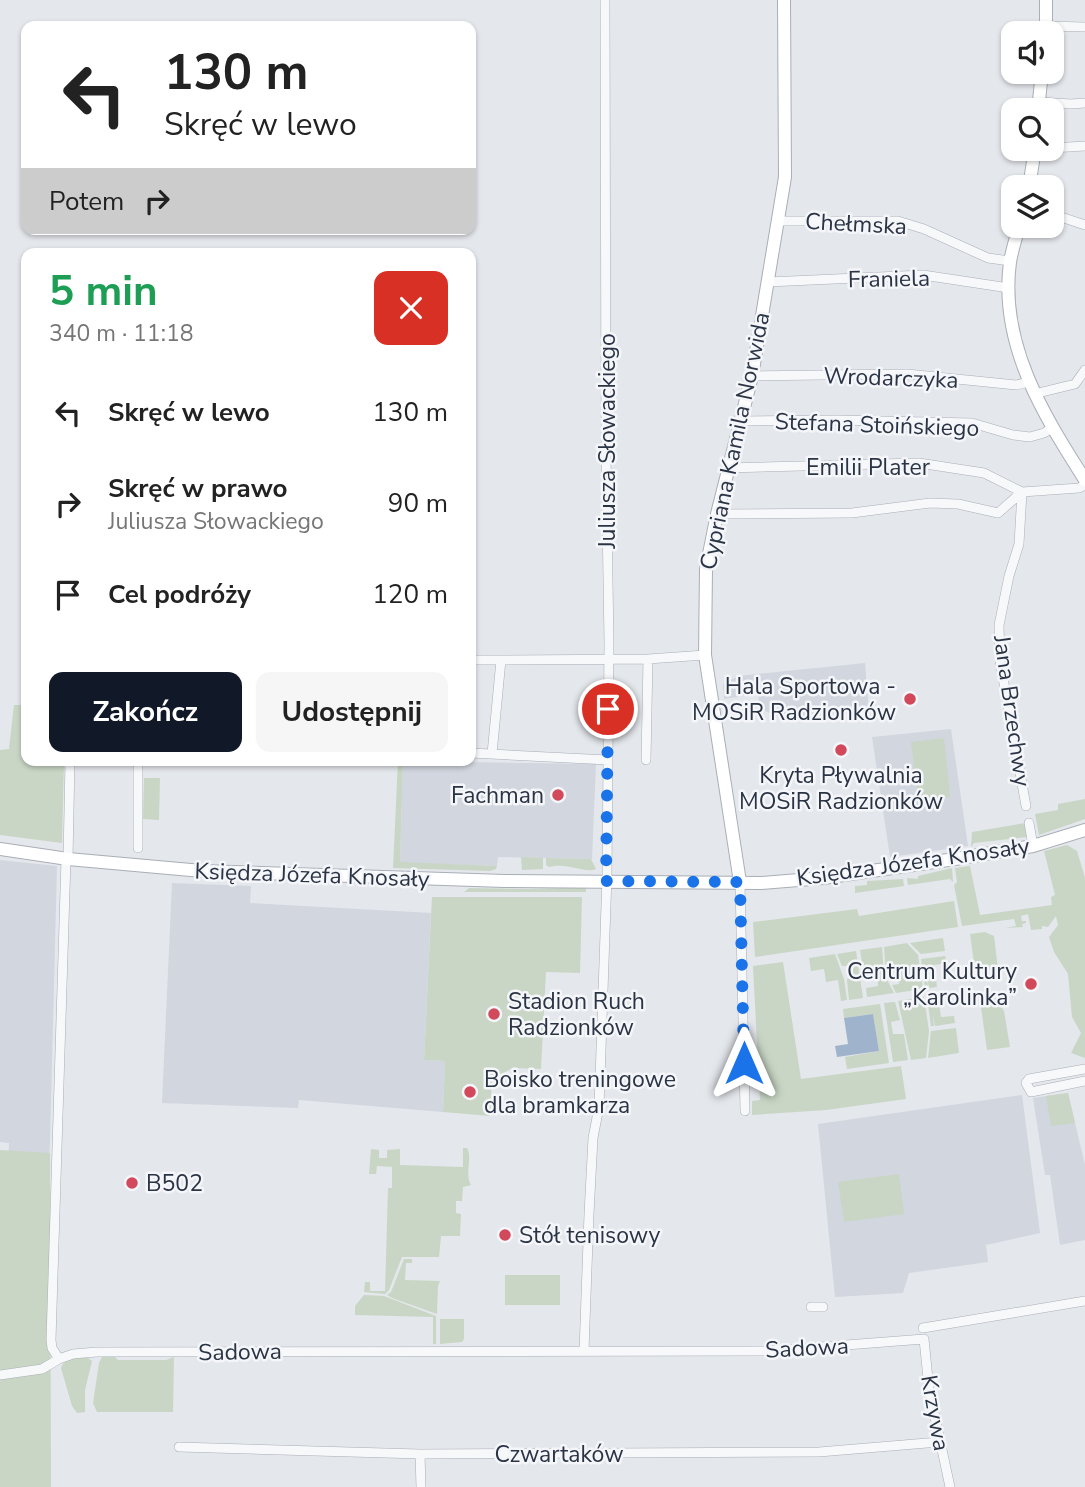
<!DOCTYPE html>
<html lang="pl">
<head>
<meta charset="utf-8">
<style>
  :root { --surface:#fff; --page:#f6f6f6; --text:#222; --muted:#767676; --accent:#111827 }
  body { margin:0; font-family:"Nunito Sans",sans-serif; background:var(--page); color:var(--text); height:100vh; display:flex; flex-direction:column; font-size:26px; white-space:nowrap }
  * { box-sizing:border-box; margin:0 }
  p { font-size:23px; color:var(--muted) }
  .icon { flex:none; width:38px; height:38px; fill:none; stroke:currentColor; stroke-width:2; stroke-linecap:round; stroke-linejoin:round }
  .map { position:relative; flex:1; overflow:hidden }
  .side { position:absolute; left:21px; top:248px; width:455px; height:518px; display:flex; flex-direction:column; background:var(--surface); border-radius:14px; box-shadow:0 2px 5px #0004 }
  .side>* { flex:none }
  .banner { position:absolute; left:21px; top:21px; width:455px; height:214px; border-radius:14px; box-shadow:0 2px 5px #0004; background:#fff; color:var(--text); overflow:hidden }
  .tools { position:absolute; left:1001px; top:21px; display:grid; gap:14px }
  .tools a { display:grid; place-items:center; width:63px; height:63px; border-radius:14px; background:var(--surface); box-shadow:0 2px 5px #0004; font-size:35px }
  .pin { position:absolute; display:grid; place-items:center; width:60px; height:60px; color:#fff; margin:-30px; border:4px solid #fff; border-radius:50%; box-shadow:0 2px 7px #0007 }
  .me { position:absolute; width:77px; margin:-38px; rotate:0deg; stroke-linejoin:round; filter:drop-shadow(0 0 5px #0008) }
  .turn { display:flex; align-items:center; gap:24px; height:147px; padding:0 28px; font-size:32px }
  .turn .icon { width:91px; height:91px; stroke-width:2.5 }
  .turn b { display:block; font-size:49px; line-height:60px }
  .then { display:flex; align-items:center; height:66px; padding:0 28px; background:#0003; gap:14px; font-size:26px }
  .round { display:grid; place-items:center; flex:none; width:74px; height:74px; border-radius:14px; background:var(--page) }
  .summary { display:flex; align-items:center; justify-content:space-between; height:119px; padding:0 28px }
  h1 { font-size:42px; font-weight:700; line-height:52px; color:#1e9e55 }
  .button { display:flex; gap:14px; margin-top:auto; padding:14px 28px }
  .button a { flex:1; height:80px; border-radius:14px; background:var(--accent); color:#fff; font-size:28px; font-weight:700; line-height:80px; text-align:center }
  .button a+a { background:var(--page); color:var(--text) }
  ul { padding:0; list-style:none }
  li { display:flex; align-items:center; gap:21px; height:91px; padding:0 28px }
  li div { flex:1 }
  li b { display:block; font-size:26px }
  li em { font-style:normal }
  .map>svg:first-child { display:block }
</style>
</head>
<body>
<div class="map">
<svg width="1085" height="1487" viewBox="0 0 1085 1487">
  <rect width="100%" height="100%" fill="#e4e7ec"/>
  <path fill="#d2d6de" d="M865 663 869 711 780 717 760 709 758 694 724 699 723 684 738 676Z
    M951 729 968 846 890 857 872 737Z
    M403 761 596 764 592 859 498 857 497 866 400 863Z
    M0 860 57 866 50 1141 40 1360H2L9 1143 0 1142Z
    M172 883 251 886 250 903 431 913 424 1060 445 1061 443 1112 299 1100 298 1108 162 1103Z
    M1068 1093 1085 1165V1240L1060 1245 1050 1175H1045L1033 1098Z
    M1022 1095 1040 1233 986 1245 988 1262 909 1273 903 1293 835 1297 818 1124Z"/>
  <path fill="#c9d6c5" d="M14 705H26V761H64L62 843 0 835V750L9 749Z
    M944 738 950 797 918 801 911 742Z
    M398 761H403L400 862 497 866 496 869 490 871 393 868Z
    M144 778H160L159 820 143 819Z
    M1085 799V819L1039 835 1035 814 1058 810V804Z
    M1025 823 1027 837 974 843 971 847 972 832Z
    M1067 845 1077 851 1085 878V1058L1071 1053 1081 1033 1072 1017 1068 974 1054 952 1049 937 1058 925 1056 916 1048 927 1042 926V929L1031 930 1028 914 1021 916 1022 921H1026V923L1022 924 1023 927 1005 928 1016 926 1014 919 962 926 954 885 957 882 955 868 970 866 980 915 1052 905 1051 897 1055 895 1044 851Z
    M521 857 543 858V869L522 870Z
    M546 858 591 859 596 869C585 874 568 862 549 867L546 865Z
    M952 868 953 882 950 879 908 885 907 878 918 879V876Z
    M903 879 904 886 855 893V886L867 885V881Z
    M586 887V892H464L469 888 529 889Z
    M432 897H582L580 973 546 972 541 1069 512 1068 492 1080 490 1116 443 1112 445 1061 424 1060Z
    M954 901 958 927 755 957 753 922 857 909 859 916Z
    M985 932 994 936 998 969 975 970 970 934Z
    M943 938 945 951 921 954 910 943Z
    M907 943 918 955 923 989 896 993 892 985 899 984 897 972 886 973 884 947Z
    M882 947 884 974 894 993 867 997 866 988 878 986 877 974 864 975 860 950Z
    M856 951 863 998 849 1000 847 979 852 978 850 966H842L837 954Z
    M835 954 844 979 847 1000 841 1001 838 980 826 982 824 969 811 971 809 958Z
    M945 956 947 963 934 965 937 987 929 988 927 976 928 988H925L921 959Z
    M783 962 801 1079 901 1066 906 1099 826 1110 752 1115V1101L760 1100 753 966Z
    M938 996 941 1017 954 1016 955 1023 935 1026 933 1015 934 1026H931L927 997Z
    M924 997 929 1031 926 1058 911 1060 898 1001Z
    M996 998 1004 1011 1010 1047 987 1050 980 1000Z
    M895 1002 900 1020 891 1022 893 1034H904L908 1060 893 1062 884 1003Z
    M880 1004 889 1063 847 1069 845 1057 879 1051 873 1014 844 1018 843 1009Z
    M956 1028 959 1053 928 1058 931 1031Z
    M1068 1093 1075 1123 1051 1126 1046 1096Z
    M463 1148H467C473 1159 464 1173 471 1185L463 1187 462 1201H456V1213L461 1214 460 1236H441L439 1257H402L389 1290 385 1294 364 1292 365 1282H370V1291H385L388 1188H392V1167L377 1166 376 1174H369L371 1149 379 1150V1158H387V1150L400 1149V1165L463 1167Z
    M0 1150 50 1153 51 1487H0Z
    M899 1174 904 1214 844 1222 838 1182Z
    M404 1259H412V1263H406L405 1280 440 1281 438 1286 437 1314 392 1298 387 1295 391 1292Z
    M505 1275H560V1305H505Z
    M364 1295 384 1296 436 1316V1344H433V1317L355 1315V1306Z
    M440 1319H464V1339L462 1342 440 1344Z
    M87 1357 92 1361 85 1390V1412L77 1413 72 1406 61 1368C65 1357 77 1358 87 1357Z
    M102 1357H115L118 1360H166L174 1357 173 1412H97L93 1403 99 1363Z"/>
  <path fill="#9fb4cc" d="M873 1014 879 1051 837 1057 835 1046 848 1044 844 1018Z"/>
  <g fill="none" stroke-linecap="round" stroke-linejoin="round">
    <g stroke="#a9aeb7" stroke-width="10">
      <path id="street" d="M1047 26 1085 27
        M1039 102 1071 104 1085 103
        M1052 148 1085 146
        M1052 214 1085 225
        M778 221H898L924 229 988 258 1010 261
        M768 282 923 275 1009 288
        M752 376 907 374 1016 385 1029 382
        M1034 394 1075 384 1085 370
        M740 421 837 420 972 423 1013 435 1030 437 1044 433 1052 428
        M728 468 919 463 984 473 1022 492 1079 488 1085 485
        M1022 492 1019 544 1009 576 999 625 1000 661 1026 806
        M717 514 852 513 930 503 958 504 998 513 1022 492
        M471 660H501
        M471 753 608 760
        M492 754 501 660 648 659 705 655
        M646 760 648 659
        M138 761V848
        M1029 823 1033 846
        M66 859 51 1340 52 1348 59 1359 73 1354 97 1352 768 1351 924 1339 929 1389 950 1487
        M68 859 70 761
        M740 882 745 1111
        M1085 1069 1029 1079 1026 1083 1031 1092 1085 1081
        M811 1307H823
        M923 1328 1085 1301
        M584 1351 589 1214 593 1138 599 1107 607 876 609 642 606 455 605 0
        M0 1375 42 1369 59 1359
        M179 1447 420 1454 819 1452 939 1442
        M420 1454 421 1487"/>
    </g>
    <g stroke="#a9aeb7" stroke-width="14">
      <path id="secondary" d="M1046 0V33
        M1038 110 1042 72
        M1029 187 1035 149
        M1019 226C1016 238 1012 250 1010 262 999 344 1043 414 1085 480
        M0 849 68 859 202 871 505 881 761 883 823 878 955 859 1033 846 1085 830
        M740 882 705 655 706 569 717 514 752 376 785 177 784 0"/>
    </g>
    <use href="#street" stroke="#f7f8fa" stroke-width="9"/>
    <use href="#secondary" stroke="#fff" stroke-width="12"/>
  </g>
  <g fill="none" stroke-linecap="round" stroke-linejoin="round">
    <path stroke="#1a73e8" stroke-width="12" stroke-dasharray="0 21.6" d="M608 709 606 881 740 882 744 1063"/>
  </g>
  <g fill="#d1495b" stroke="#f4f6f9" stroke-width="2.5">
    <circle cx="910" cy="699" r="7"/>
    <circle cx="841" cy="750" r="7"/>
    <circle cx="558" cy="795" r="7"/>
    <circle cx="1031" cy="984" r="7"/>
    <circle cx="494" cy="1014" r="7"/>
    <circle cx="470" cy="1092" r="7"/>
    <circle cx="132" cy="1183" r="7"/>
    <circle cx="505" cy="1235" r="7"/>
  </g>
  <g text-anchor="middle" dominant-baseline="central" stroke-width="5" stroke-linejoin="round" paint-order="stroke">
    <g font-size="23" fill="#2b3445" stroke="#f4f6f9">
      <text transform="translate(856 224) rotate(3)">Chełmska</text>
      <text transform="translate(889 279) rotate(-1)">Franiela</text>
      <text transform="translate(891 378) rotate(2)">Wrodarczyka</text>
      <text transform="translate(877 425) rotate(2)">Stefana Stoińskiego</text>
      <text transform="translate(607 441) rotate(-90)">Juliusza Słowackiego</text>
      <text transform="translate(735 441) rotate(-78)">Cypriana Kamila Norwida</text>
      <text x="868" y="467">Emilii Plater</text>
      <text transform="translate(1012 711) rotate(82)">Jana Brzechwy</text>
      <text transform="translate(913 862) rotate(-8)">Księdza Józefa Knosały</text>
      <text transform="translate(312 875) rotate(2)">Księdza Józefa Knosały</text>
      <text transform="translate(807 1348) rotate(-3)">Sadowa</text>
      <text transform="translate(240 1352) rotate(-1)">Sadowa</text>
      <text transform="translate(935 1413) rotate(80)">Krzywa</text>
      <text x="559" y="1454">Czwartaków</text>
    </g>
    <g font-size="23" fill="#2b3445" stroke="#f4f6f9" text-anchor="start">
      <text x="896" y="686" text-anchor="end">Hala Sportowa -<tspan x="896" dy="26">MOSiR Radzionków</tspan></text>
      <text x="841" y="775" text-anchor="middle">Kryta Pływalnia<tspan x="841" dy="26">MOSiR Radzionków</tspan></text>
      <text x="544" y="795" text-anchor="end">Fachman</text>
      <text x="1017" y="971" text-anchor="end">Centrum Kultury<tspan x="1017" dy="26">„Karolinka”</tspan></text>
      <text x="508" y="1001">Stadion Ruch<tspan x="508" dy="26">Radzionków</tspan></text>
      <text x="484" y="1079">Boisko treningowe<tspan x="484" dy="26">dla bramkarza</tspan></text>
      <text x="146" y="1183">B502</text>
      <text x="519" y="1235">Stół tenisowy</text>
    </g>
  </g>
</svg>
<div class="tools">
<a><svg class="icon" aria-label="sound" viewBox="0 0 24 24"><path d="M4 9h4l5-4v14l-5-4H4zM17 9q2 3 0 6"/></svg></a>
<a><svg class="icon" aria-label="search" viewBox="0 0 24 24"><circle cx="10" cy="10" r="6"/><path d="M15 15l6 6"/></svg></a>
<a><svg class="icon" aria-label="layers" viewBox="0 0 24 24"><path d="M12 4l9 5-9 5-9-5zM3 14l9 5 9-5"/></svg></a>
</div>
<div class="pin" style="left:608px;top:709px;background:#d93025"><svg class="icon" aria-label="arrive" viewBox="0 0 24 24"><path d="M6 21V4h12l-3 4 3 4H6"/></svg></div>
<svg class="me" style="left:744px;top:1063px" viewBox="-20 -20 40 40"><path d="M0-17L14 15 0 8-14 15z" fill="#1a73e8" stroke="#fff" stroke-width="4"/></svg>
<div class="banner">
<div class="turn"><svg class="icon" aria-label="left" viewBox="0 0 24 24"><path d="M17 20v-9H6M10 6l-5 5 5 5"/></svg><div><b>130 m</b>Skręć w lewo</div></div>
<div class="then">Potem<svg class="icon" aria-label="right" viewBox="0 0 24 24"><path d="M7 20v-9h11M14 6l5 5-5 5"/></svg></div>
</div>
<section class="side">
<div class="summary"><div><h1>5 min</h1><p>340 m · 11:18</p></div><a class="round" style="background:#d93025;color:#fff"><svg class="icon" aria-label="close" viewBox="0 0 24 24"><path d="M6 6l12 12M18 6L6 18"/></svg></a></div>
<ul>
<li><svg class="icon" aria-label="left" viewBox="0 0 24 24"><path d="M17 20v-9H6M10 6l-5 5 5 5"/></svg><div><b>Skręć w lewo</b></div><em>130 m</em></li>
<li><svg class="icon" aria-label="right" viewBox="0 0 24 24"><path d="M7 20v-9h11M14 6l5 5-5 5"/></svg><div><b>Skręć w prawo</b><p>Juliusza Słowackiego</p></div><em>90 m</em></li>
<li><svg class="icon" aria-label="arrive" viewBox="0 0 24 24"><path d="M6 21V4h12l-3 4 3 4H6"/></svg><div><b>Cel podróży</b></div><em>120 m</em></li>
</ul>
<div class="button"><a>Zakończ</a><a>Udostępnij</a></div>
</section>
</div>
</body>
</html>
